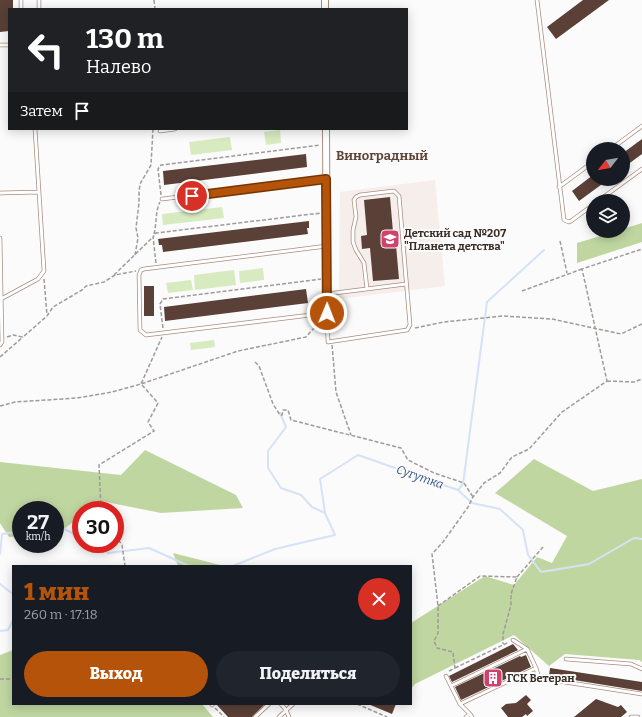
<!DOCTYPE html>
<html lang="ru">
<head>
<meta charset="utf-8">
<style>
  :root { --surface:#171b24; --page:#20242c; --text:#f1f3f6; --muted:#9ea1a6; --accent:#b45309 }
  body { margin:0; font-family:Bitter,serif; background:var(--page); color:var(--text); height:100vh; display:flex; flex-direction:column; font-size:15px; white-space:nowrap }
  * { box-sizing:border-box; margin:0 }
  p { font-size:13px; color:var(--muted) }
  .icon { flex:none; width:22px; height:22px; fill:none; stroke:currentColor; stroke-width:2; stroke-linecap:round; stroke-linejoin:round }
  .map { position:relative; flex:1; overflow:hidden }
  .drawer { position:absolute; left:12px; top:565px; width:400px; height:140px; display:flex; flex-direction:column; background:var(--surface); border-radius:0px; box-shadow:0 2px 10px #0003 }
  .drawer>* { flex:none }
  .guide { position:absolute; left:8px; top:8px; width:400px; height:122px; border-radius:0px; box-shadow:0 2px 10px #0003; background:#202124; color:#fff; overflow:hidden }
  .needle { width:26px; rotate:239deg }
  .controls { position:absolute; left:586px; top:142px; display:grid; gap:8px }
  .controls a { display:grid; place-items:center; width:44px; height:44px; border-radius:50%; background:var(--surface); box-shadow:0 2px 10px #0003; font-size:20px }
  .speed { position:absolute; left:12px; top:501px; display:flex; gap:8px; font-size:20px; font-weight:700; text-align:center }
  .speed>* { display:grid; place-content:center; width:52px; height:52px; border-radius:50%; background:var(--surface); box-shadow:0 2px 10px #0003; line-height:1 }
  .speed small { font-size:10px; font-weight:400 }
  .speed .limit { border:6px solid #d22; background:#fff; color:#111 }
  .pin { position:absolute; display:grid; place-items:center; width:34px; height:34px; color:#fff; margin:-17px; border:2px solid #fff; border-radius:50%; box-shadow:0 1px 4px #0007 }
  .me { position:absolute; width:44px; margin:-22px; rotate:1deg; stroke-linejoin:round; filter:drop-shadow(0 0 3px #0008) }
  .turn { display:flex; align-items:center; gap:14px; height:84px; padding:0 12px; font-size:18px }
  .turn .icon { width:52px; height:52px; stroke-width:2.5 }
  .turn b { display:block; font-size:28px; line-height:34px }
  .then { display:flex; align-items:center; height:38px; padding:0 12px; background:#0003; gap:8px; font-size:15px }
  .round { display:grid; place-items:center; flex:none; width:42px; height:42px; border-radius:21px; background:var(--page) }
  .summary { display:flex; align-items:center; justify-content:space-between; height:68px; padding:0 12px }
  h1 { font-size:24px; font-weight:800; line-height:30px; color:var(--accent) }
  .primary-button { display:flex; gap:8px; margin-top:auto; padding:8px 12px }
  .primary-button a { flex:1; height:46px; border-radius:24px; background:var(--accent); color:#fff; font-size:16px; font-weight:800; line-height:46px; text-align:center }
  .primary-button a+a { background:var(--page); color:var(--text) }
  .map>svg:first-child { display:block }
</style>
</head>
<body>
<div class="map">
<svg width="642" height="717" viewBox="0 0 642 717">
  <rect width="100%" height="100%" fill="#fbfbfb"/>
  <path fill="#f6eeea" d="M435 180 445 286 339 299 340 192Z"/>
  <path fill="#d8eac0" d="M280 130 281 143 266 145 264 132Z
    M230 137 232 150 191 155 189 142Z
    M222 207 224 218 163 225 162 214Z
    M263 268 264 280 240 283 239 271Z
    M234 270 236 285 195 290 194 275Z
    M191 280 193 290 168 293 166 283Z
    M214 340 215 347 191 350 190 343Z"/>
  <path fill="#c0d6a1" d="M642 223V242L577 263V243L617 231H623V229Z
    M145 450 236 495 243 508 161 513 101 501 89 510H81V516L60 532 55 533V510H21V536L9 537 0 523V462L121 475Z
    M534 459 593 491 642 479V662L639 660 565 654 549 666 514 635 415 684 411 689V623L485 576 514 585 537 557 552 563 567 536 495 493Z
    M173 553 224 566H178Z
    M13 650V704H202L213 717H0V655Z"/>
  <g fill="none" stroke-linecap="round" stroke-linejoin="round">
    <path stroke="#d6e2f6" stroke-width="2" d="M280 413 286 427 268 451V468L281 488 301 495 312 507 325 513
      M458 490 463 484 487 302 544 250
      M55 527 59 526 81 538
      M92 544 108 553 149 548 189 566
      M0 554 2 534 21 531
      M233 566 275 549 335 535 325 513 320 479 358 455 458 490 472 503 500 509 523 530 528 555 541 572 589 564 634 538 642 539
      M0 584 13 594
      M0 631 8 630 13 620"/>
  </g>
  <path fill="#5a4037" d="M0 0H13V9H9V31L0 32Z
    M583 0H609L556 39 547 27Z
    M642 139V154L623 168V153Z
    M306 154 307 167 164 185 163 171Z
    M593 175V179H609L579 201 572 191Z
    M390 197 393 232 381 233 382 246 396 245 399 279 373 281 370 248 362 249 361 236 367 235 364 200Z
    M309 221V228H307L308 234 163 252 162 245H159L158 239Z
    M144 286H154V316H144Z
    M306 289 308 303 165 321 164 307Z
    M513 644 518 650 452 682 449 676Z
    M526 655 531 667 461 700 455 687 520 656 521 657Z
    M550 668 642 682V691L549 676Z
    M526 695 531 700 527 704 533 711 527 716 526 714 522 717H508L501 708 506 704 516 703Z
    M596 699 618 707 621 705 627 712 621 717H574Z
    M216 704H265L252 717H228Z
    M368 704H396L392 714Z"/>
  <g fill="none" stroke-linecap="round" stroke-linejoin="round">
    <g stroke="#a98d7f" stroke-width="4.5">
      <path id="service" d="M21 0V9
        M39 0V9
        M537 0 564 220 569 222 571 221 593 205
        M0 45H9
        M160 131 175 129
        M611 149 642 126
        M559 187 593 162
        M0 193 39 192
        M162 199 326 179
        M598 201 642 169
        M0 238 2 342 0 345
        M327 246 144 269 141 270 139 275 140 330 146 335 327 313 328 342 407 330 410 325 399 196 394 191 360 195 356 197 354 200 356 217 353 230V242L356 250 364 263 367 289
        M327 294 406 284
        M1 299 38 279 44 271 35 129
        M513 640 527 649 536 668
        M566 659 631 664 642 669
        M446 676 451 686
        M281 704 286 710 289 717
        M460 704 451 686 527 649
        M212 705 213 704
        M470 714 460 704 536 668 539 678 642 694
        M255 717 269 704
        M279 717 293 704
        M466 717 470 714 472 717
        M631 717H638"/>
    </g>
    <g stroke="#a98d7f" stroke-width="8">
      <path id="minor" d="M325 0V9
        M326 129 327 313"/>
    </g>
    <path stroke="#a09b99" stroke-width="1.5" stroke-dasharray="4 2" stroke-linecap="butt" d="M154 0 155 9
      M161 195 158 169 161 165 320 145
      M154 234C157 223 155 212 160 202
      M560 241 567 273
      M135 255 138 238 136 228 139 203V192L140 184 151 165 153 129
      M156 263 153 237 156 233 321 213
      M114 275 153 237
      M44 279 47 315
      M522 291 582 269
      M163 328 160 304 163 299 321 279
      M415 328 444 322 503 316 552 319 621 334 642 324
      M7 337 13 335 23 337 47 316 53 307 82 290 86 286 104 282 115 275 136 271
      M332 345 336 392 351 435
      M0 357 23 337
      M255 362 259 366 273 404 280 415H282L283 410H288L291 420 401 448 408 460 434 473 464 483 473 497
      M607 381 634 382 642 379
      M0 406 15 402 77 398 112 392 141 384 238 351 306 337 322 319
      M101 510 99 465 154 431 148 422 158 403 141 384 162 337
      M115 535 122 545 125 566
      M517 577 543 547
      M438 606 480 576 517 577 511 594V605L503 634V644
      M455 668 509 642
      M449 671 455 668 453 652 437 648 434 641 438 633V606L432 554 443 542 468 507 473 497 484 483 500 473 512 457 529 449 562 412 607 381 582 269 642 249
      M0 679H13
      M357 704 387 717
      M215 708 224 717"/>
    <use href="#service" stroke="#fff" stroke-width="3"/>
    <use href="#minor" stroke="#fff" stroke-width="6"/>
  </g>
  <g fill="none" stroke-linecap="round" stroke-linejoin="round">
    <g stroke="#753606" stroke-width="10">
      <path id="route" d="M192 196 326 179 327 313"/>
    </g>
    <use href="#route" stroke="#b45309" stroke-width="7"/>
  </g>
  <defs>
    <g id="school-square" transform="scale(1)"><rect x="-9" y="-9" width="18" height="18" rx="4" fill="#d0426c" stroke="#fbfbfb"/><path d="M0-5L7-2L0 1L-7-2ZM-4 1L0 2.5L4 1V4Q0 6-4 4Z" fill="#fff"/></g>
    <g id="building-square" transform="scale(1)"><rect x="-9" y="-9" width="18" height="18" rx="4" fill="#d0426c" stroke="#fbfbfb"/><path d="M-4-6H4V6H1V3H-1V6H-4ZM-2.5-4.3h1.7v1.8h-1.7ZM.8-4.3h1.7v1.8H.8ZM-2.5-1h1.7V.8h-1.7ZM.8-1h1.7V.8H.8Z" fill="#fff"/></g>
  </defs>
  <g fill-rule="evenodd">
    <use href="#school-square" x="390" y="239"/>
    <use href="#building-square" x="493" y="678"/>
  </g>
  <g text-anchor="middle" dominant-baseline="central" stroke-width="4" stroke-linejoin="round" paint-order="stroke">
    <g font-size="11" font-weight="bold" fill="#372c26" stroke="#fbfbfb" text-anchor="start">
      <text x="404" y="233">Детский сад №207<tspan x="404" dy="13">"Планета детства"</tspan></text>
      <text x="507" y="678">ГСК Ветеран</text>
    </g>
    <g font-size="12" font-style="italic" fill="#2c4d88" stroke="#fbfbfb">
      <text transform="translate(420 477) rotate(19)">Сугутка</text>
    </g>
    <g font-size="13" font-weight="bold" fill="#5e4538" stroke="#fbfbfb">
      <text x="382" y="155">Виноградный</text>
    </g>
  </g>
</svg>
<div class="controls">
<a><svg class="needle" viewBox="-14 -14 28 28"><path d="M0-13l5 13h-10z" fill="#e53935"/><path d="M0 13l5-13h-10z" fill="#9ea1a6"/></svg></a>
<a><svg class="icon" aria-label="layers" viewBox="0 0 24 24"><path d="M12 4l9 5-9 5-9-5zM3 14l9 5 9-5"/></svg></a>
</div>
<div class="speed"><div>27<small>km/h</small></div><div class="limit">30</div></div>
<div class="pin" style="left:192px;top:196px;background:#d93025"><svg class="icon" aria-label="arrive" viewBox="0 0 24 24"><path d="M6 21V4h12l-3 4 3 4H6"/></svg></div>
<svg class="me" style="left:327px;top:313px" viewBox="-20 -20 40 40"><circle r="17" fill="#b45309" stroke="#fff" stroke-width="3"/><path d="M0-11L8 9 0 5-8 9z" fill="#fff"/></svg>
<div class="guide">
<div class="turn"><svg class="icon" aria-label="left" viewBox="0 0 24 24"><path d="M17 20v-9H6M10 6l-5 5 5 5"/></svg><div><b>130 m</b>Налево</div></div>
<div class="then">Затем<svg class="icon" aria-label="arrive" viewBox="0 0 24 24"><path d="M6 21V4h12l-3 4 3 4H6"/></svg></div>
</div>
<section class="drawer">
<div class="summary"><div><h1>1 мин</h1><p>260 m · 17:18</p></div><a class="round" style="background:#d93025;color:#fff"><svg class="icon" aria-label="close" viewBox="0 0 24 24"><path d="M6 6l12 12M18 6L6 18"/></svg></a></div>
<div class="primary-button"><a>Выход</a><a>Поделиться</a></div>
</section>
</div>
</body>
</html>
